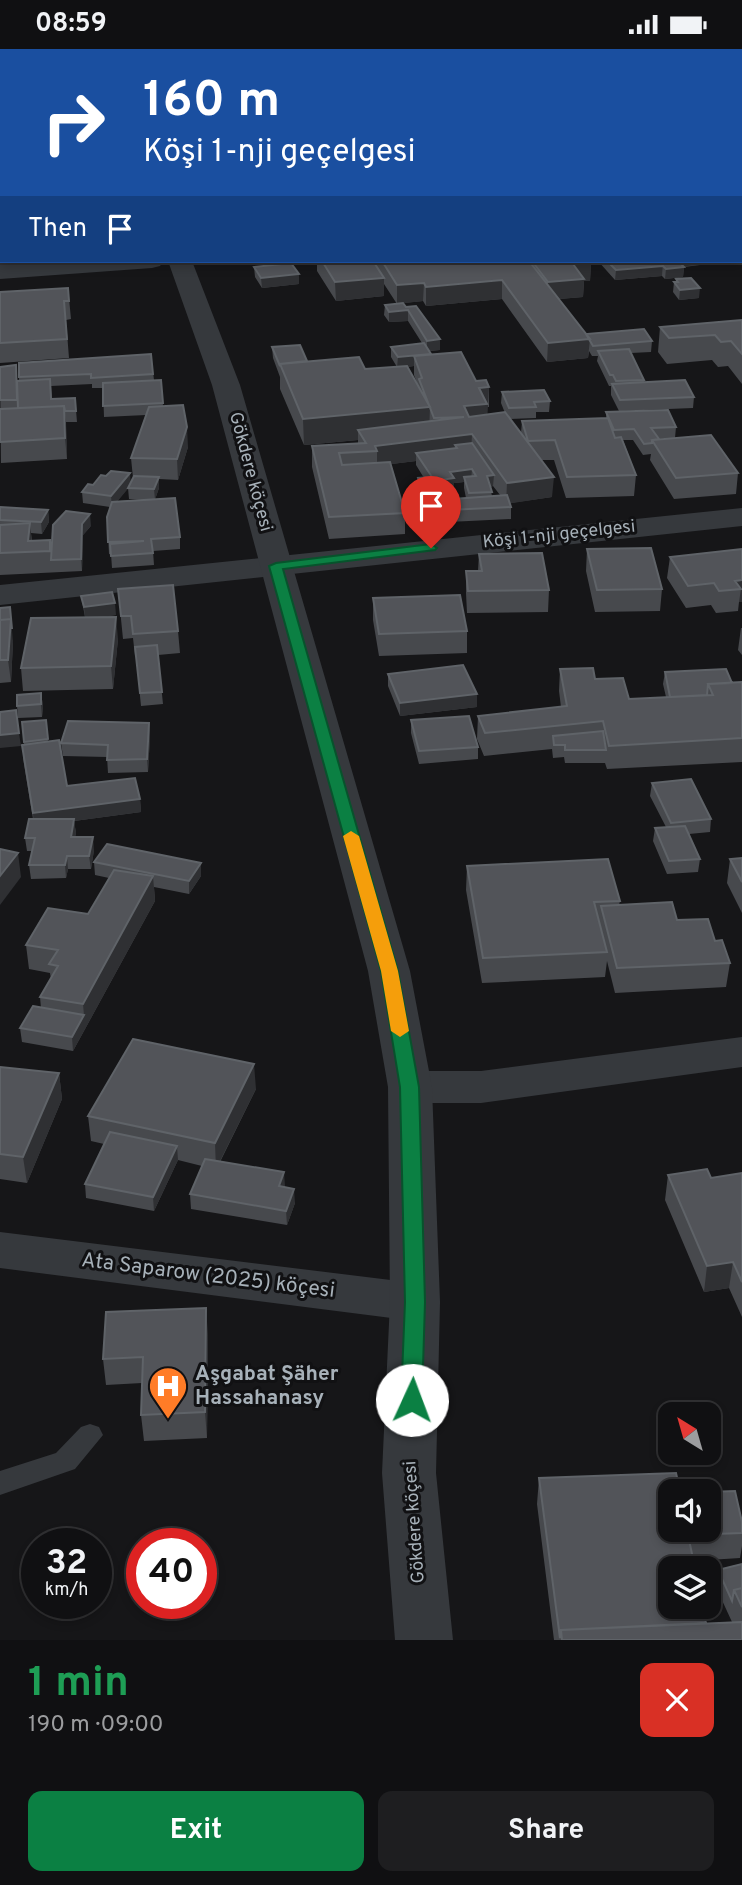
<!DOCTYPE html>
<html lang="en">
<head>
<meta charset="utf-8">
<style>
  :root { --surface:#101012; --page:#1e1e20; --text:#f1f3f6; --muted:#9c9d9f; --line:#303032; --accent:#0b8043 }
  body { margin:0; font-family:Overpass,sans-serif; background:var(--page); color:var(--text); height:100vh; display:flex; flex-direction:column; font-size:26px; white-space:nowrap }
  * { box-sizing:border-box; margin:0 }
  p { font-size:23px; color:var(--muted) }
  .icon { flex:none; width:38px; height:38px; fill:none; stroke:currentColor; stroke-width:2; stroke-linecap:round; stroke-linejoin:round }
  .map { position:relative; height:1591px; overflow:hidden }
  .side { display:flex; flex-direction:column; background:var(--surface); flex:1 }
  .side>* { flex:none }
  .hud { position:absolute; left:0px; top:0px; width:742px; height:214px; box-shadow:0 4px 10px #0003,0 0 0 2px var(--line); background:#1a4fa0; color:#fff; overflow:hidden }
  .needle { width:46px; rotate:323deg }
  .controls { position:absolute; left:658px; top:1353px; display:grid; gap:14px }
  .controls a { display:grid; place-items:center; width:63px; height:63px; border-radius:14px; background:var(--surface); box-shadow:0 4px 10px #0003,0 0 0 2px var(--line); font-size:35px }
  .speed { position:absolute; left:21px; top:1479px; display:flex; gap:14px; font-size:35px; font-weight:700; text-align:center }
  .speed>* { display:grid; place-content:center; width:91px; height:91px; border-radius:50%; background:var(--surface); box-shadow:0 4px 10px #0003,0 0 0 2px var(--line); line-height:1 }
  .speed small { font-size:18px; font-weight:400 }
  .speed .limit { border:10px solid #d22; background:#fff; color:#111 }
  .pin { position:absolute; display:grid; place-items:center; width:60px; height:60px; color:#fff; margin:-72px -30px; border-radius:50% 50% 50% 0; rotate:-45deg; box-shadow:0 0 7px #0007 }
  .pin .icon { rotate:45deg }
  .me { position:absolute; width:77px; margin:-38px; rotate:2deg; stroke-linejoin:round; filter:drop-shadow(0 0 5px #0008) }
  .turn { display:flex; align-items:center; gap:24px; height:147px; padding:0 28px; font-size:32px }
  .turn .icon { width:91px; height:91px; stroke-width:2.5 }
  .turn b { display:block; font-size:49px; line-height:60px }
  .then { display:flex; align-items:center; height:66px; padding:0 28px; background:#0003; gap:14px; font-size:26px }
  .round { display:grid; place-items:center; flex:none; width:74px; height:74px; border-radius:14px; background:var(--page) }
  .summary { display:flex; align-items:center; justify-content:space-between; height:119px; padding:0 28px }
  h1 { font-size:42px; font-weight:700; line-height:52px; color:#1e9e55 }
  .primary-button { display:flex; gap:14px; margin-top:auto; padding:14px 28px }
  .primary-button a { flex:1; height:80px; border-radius:14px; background:var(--accent); color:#fff; font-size:28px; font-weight:700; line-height:80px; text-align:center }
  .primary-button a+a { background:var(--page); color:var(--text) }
  .status { display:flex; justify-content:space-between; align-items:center; height:49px; padding:0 35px; background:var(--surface); direction:ltr }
  .status svg { height:19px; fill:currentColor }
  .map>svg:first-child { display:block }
</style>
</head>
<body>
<div class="status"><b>08:59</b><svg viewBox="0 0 49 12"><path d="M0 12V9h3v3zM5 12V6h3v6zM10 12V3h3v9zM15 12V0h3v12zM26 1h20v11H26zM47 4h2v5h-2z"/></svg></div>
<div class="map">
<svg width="742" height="1591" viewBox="0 0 742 1591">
  <rect width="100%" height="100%" fill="#161618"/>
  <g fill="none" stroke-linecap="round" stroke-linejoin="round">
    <path fill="#36393d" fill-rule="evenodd" d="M417 0H427V2H417Z
      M90 1375 99 1378 103 1386 75 1420 0 1446V1422L56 1404 81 1378Z"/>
    <path fill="#36393d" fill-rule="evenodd" d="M0 54H2V66H0Z
      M740 55H742V67H740Z
      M55 212H164L160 217 152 219 0 230V216Z
      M742 459V477L0 556V536Z
      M742 988V1018L481 1054H410L394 1049 388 1038 394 1027 410 1022H481Z
      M0 1183 415 1234 433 1239 440 1253 433 1267 415 1272 0 1219Z"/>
    <path fill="#36393d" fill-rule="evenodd" d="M168 212H192L240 336 410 922 432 1038 440 1253 436 1424 453 1591H395L382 1424 390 1253 388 1038 368 922 212 336Z"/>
  </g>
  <path fill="#47494d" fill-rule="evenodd" d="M182 0H197V2H183Z
    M0 16H2V41H0Z
    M742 169V205L740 203V170Z
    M317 212H589L591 214 590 232H584L583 248 559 250 586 285 652 292 651 303 631 304 644 331V333L694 348 693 359 619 362 611 346V337H609L597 312 598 307H592L589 302 588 309 547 313 502 250 426 257 423 252 403 254 440 301 429 302 431 306 476 332 489 338V358H487V365L505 364 501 354 502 343 550 352 549 363H536V369L510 370 521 384 522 372 606 370V363L676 378 675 389 658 390 738 424 736 445 674 450 650 411 651 405 643 406 633 391H623L636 426 634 447 566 449 554 411H541L552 448 510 454 511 458V470L428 474 426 459H424L418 441V429H424L416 416V412L391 415 405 464V485L329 490 312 418V397L358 395V391L304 396 280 340V328L273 309 272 298 307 312 365 320 397 318 391 308V298L422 294 408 272 389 273 384 266 385 256 397 255 384 235V247L336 252 317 222ZM414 317V326L417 334 407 318ZM464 433V439L466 449 446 450 445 442 454 441V434ZM493 437 500 446 492 447 490 438Z
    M598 212H724V213L684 218 683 228 665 230 662 227 615 231Z
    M254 218 299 225V235L262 239 255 228Z
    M676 230 699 249 679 251 673 243 674 233H676Z
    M68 239 71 270 66 271 69 309 0 314V243Z
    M742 271V335L728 317 718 318 712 311 667 315 658 303 660 278Z
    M151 305 154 331H161L163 357 188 398 178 431 159 430V439L155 450 180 488V500L153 502 154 516 112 519 111 505H109L107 468 110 458 83 454 82 443 93 436 131 434 133 429 131 409 146 366 104 368 103 339H92V335L51 337 52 350 75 349 77 373H66L67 410 1 414 0 318 18 332H19V314ZM128 439 129 450 143 451 117 452Z
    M0 458 48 461 49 473 42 485 31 484 32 492 50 491 52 502 91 477 83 486 82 522 0 526Z
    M587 500 662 540 660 562 595 563 586 522Z
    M742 500V553H739L738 562 716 564 711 556 686 559 667 529 670 508Z
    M479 505 549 541 548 563 467 564 466 544V522H478Z
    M118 540 178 582 180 604 158 606 163 655 141 657 136 607H135L133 589 123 590Z
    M81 547 116 566 99 568 118 590 113 640 23 642 21 619 85 568Z
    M373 549 467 582V604L379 607 373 571Z
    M0 559 13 593 11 633 0 634Z
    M741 579H742V606L738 601Z
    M560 620 595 630 629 650 666 648 663 635 665 623 732 634 742 633V713L607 720 605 714H565L564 708 553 709 552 700 484 707 477 690 478 667 561 658 559 642Z
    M388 625 477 658 400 667 388 637Z
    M41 644 43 657 42 668 18 669 17 657Z
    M46 671 48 693 67 737 140 750 141 763 74 772 76 784 75 788 94 801 91 820H68L66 829 31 830 29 816 32 802H27L25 789 33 770 23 709 24 696 22 673Z
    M411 671 478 698V710L419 715 411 684Z
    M149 674 150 687 148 723 108 724 107 708 63 707 61 694Z
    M652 734 711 770 710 783 689 785 700 810 698 823 667 825 653 792 655 779 666 778 650 747Z
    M742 809V864L727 834 730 810Z
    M94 813 201 814V827L189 845 154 838 155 852 73 1002 22 993 20 979 41 959 40 948 51 930 50 924 29 920 26 896 88 865 109 829 95 826Z
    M467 817 620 852 619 856 677 871 715 892 730 914 726 938 615 944 607 912 605 928 482 934 466 841Z
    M0 1018 59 1024 62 1050 27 1134 0 1130Z
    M256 1040 220 1113 285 1138 295 1154 287 1176 191 1160 190 1145 202 1117 178 1111 154 1162 86 1149 85 1135 104 1095 91 1092 88 1067Z
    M742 1124V1268L729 1239 704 1243 665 1151 668 1126 711 1129Z
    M208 1285 207 1389 144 1392 141 1366 142 1334 106 1336 103 1310Z
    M539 1429 670 1442 742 1484V1497L740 1509 693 1512 706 1574 732 1573 715 1536 718 1521 742 1515V1591H554L537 1455Z"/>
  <path fill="#2f3033" d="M0 123H2V133H0Z
    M0 179H2V197H0Z
    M608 212H663L662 227 615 231 616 221 608 213V223Z
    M678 212H724V213L678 218Z
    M591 214 590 232H584L583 248 547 251 548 233 573 215Z
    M684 218 683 228 665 230 666 220Z
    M299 225V235L262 239 261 229Z
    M384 229V247L336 252 335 233Z
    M502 231V250L426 257V238Z
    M424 234 423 252 397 255V236Z
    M700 239 699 249 679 251 680 241Z
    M408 261V272L389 273V263Z
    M440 290V301L427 302V292Z
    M590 290 588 309 547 313 548 294Z
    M431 305 414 307V317L397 319 398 308Z
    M489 338 487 375 464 377V357L479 339Z
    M64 357 66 377 67 410 65 389Z
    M430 358 429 384 358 381V391L304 396 303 370Z
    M187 378 188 398 178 431 177 410Z
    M472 385 471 405 457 399 455 396V407L416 404V412L377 417V402L375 397Z
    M472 420 471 432 464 428V433L454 434V441L440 442 441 431 450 423Z
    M130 424 131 436 112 459 111 447Z
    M494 426 493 437 486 438 487 427Z
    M159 428V439L155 451 154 440Z
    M554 428 552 448 506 455 507 434Z
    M48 461 49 473 42 485 41 473Z
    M90 465 91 477 83 486 82 522 81 510 82 475Z
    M30 474 32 496 28 492Z
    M742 531V553H739L741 540 735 532Z
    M115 554 116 566 85 570 84 558Z
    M10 558 13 593 11 633 8 611Z
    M116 568 118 590 113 640 111 617Z
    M41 644 43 657 42 668 41 655Z
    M477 645V658L400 667V654Z
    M149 674 150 687 148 723 147 710Z
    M19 684 21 697 0 699V686Z
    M140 750 141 763 74 772 76 784 72 801 34 777 33 764Z
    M93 788 94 801 91 820 89 807Z
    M18 804 21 828 0 856V827Z
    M67 807 68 820 66 829 65 816Z
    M201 814V827L189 845V832Z
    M153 827 155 852 73 1002 72 988 84 966 83 955Z
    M254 1015 256 1040 216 1120 215 1094Z
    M59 1024 62 1050 27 1134 23 1108Z
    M177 1097 178 1111 154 1162 153 1148Z
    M284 1123 285 1137 280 1151 279 1137Z
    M294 1140 295 1154 287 1176 286 1162Z
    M733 1213 729 1239 704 1243 707 1217Z
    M206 1259 208 1285 207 1389 205 1363Z"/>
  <path fill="#525459" stroke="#5f6368" stroke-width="2" d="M67 0H169L168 2H66Z
    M631 0H726L727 2H632Z
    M0 16H2V26H0Z
    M0 113H2V123H0Z
    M0 144H2V179H0Z
    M742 169V185L740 183V170Z
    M322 212H373L384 229 335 233Z
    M382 212H529L590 290 548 294 502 231 426 238 424 234 397 236Z
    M532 212H589L591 214 573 215 584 230 548 233Z
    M621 212H678L684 218 666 220 663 217 616 221 608 213Z
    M291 214 299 225 261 229 254 218Z
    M691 229 700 239 680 241 674 233H678L676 230Z
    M68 239 69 252H64L67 290 0 294V243Z
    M403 254 406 258 416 257 440 290 427 292 408 261 389 263 385 256Z
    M742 271V305L731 292 721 293 715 286 669 289 660 278Z
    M644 280 652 292 593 297 586 285Z
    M424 294 431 305 398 308 391 298Z
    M300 296 307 312 280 315V317L272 298Z
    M629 300 644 331 616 332 613 326H610L598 302Z
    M461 303 476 332 486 331 489 338 479 339 487 355 464 357 469 368 505 363 554 428 507 434 472 385 375 397 377 402 339 404 342 416 390 413 405 464 329 468 312 397 366 394 358 381 464 368 434 369 419 330 422 329 414 307Z
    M151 305 153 325 91 329V325L19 328V314Z
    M359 308 365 320 407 317 430 358 303 370 280 315Z
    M16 316 17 351H0V318Z
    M50 330 51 350 75 349 76 362H65L64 357 18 359 17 332Z
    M161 331 163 354 103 357V334Z
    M685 331 694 348 620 351 612 335Z
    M544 341 550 352 534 353 536 358 509 359 502 343Z
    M183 356 187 378 177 410 131 409 149 358Z
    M64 357 65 389 0 393V360Z
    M668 361 676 378 651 379 659 390 652 391V394L644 395 634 380 614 381 606 363Z
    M608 369 615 389 621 388 636 426 567 428 555 391 528 392 522 372Z
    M711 386 738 424 676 429 652 391Z
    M472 394 494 426 487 427 492 443 469 444 464 428 476 427 472 420 450 423 454 429 441 431 446 447 424 448 418 429 432 428 416 404 457 399 455 396Z
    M111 422 130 424 111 447 82 443 88 435 93 436 101 426 106 427Z
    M134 427 159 428 154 440 128 439Z
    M507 446 511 458 428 462 426 452Z
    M175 449 180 488 151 490 153 504 111 507 110 495 144 492 108 493 107 468 112 453Z
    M0 458 48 461 41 473 0 471Z
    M66 462 90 465 82 475 81 510 51 511 53 476Z
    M30 474 28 492 50 491V502L0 504V476Z
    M651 499 662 540 597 541 587 500Z
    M742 500V531L735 532 741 540 719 542 714 534 688 537 670 508Z
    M542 504 549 541 468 542 466 522H482L479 505Z
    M173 536 178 582 133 585 131 567H121L118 540Z
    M112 543 115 554 84 558 81 547Z
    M460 546 467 582 379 585 373 549Z
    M10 558 12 580 11 570 0 571V559Z
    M116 568 111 617 21 619 31 569Z
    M11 570 8 611H0V571Z
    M157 596 162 643 140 644 135 598Z
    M463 616 477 645 400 654 388 625Z
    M593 619 595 630 623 629 629 650 713 646 708 635 742 633V689L609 697 603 672 485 684 478 667 567 657 560 620Z
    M726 620 732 634 708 635 707 646 670 648 665 623Z
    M41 644V655L17 657V646Z
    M16 661 19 684 0 686V663Z
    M469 667 478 698 419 702 411 671Z
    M46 671 48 690 24 693 22 673Z
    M68 672 149 674 147 710 107 711 108 696 61 694Z
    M603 682 606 701H565V696H554L553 687Z
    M59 691 67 737 135 729 140 750 33 764 22 696Z
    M691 730 711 770 671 774 652 734Z
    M29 770H74L71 788H93L89 807H67L65 816H29L35 789H25Z
    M685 777 700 810 669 812 655 779Z
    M107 795 201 814 189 832 94 813Z
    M0 800 18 804 0 827Z
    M742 809V833L730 810Z
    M608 810 620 852 594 853 607 903 483 909 467 817Z
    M114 821 153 827 83 955 40 948 58 917 49 915 58 901 26 896 48 859 88 865Z
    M672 853 677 871 708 870 715 892 722 891 730 914 617 919 601 857Z
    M33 957 84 966 72 988 20 979Z
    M133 990 254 1015 215 1094 88 1067Z
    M0 1018 59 1024 23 1108 0 1105Z
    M110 1083 177 1097 153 1148 85 1135Z
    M205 1110 284 1123 279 1137 294 1140 286 1162 190 1145Z
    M707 1120 711 1129 742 1124V1233L733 1213 707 1217 668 1126Z
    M206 1259 205 1363 141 1366 143 1308 103 1310 106 1263Z
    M676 1424 680 1442H670V1480H709V1443L735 1442 742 1473V1484L688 1486 695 1519H670V1558H702L706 1574 561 1581 560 1589 539 1429Z
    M742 1515V1539L734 1541 732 1552 718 1521Z
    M742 1539V1558L734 1541Z
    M742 1573V1591H562L561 1581Z"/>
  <path fill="#0b8043" stroke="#07532c" stroke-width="2" d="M431 495 437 499 435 501 283 520 398 922 419 1038 425 1253 422 1351 419 1357 412 1360 404 1357 401 1351 405 1253 400 1038 381 922 269 517 276 514Z"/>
  <path fill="#f59e0b" d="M351 782 359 787 398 922 409 982 400 988 391 982 381 922 343 787Z"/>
  <defs>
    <g id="hospital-pin" transform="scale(2.0125)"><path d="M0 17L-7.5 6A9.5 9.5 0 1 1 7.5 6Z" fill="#ff7c27" stroke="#111113"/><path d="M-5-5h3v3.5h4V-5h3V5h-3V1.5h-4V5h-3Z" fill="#fff"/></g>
  </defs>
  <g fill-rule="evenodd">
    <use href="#hospital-pin" x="168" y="1337"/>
  </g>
  <g text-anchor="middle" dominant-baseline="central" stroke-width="6" stroke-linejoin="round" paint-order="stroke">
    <g font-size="18" fill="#a7b1b9" stroke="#111113">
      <text transform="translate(250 423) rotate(75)">Gökdere köçesi</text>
      <text transform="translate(559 486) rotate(-6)">Köşi 1-nji geçelgesi</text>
      <text transform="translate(415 1473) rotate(-94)">Gökdere köçesi</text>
    </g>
    <g font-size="21" fill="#a7b1b9" stroke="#111113">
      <text transform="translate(208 1227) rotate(7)">Ata Saparow (2025) köçesi</text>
    </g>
    <g font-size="21" font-weight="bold" fill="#a7b1b9" stroke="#111113" text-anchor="start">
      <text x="195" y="1325">Aşgabat Şäher<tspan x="195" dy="24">Hassahanasy</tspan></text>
    </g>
  </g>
</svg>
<div class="controls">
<a><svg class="needle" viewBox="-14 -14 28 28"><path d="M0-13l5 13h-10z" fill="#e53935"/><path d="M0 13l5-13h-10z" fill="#9c9d9f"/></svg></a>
<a><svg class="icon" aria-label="sound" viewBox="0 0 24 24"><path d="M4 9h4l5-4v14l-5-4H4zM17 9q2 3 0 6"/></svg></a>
<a><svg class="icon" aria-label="layers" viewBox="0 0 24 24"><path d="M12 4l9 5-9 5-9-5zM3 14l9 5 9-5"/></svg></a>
</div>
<div class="speed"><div>32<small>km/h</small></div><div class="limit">40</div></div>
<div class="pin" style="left:431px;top:499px;background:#d93025"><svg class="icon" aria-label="arrive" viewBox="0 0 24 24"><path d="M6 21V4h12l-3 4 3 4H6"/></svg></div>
<svg class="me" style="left:412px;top:1351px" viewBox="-20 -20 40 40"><circle r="19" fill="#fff"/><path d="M0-13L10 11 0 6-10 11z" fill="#0b8043"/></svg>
<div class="hud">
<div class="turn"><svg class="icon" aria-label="right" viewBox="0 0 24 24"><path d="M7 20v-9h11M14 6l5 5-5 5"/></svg><div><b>160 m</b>Köşi 1-nji geçelgesi</div></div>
<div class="then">Then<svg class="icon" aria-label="arrive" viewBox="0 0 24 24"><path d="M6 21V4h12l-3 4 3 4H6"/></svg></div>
</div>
</div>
<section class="side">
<div class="summary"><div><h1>1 min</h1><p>190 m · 09:00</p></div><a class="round" style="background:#d93025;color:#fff"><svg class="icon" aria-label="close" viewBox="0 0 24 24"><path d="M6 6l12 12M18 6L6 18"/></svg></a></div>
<div class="primary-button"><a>Exit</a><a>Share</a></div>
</section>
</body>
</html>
